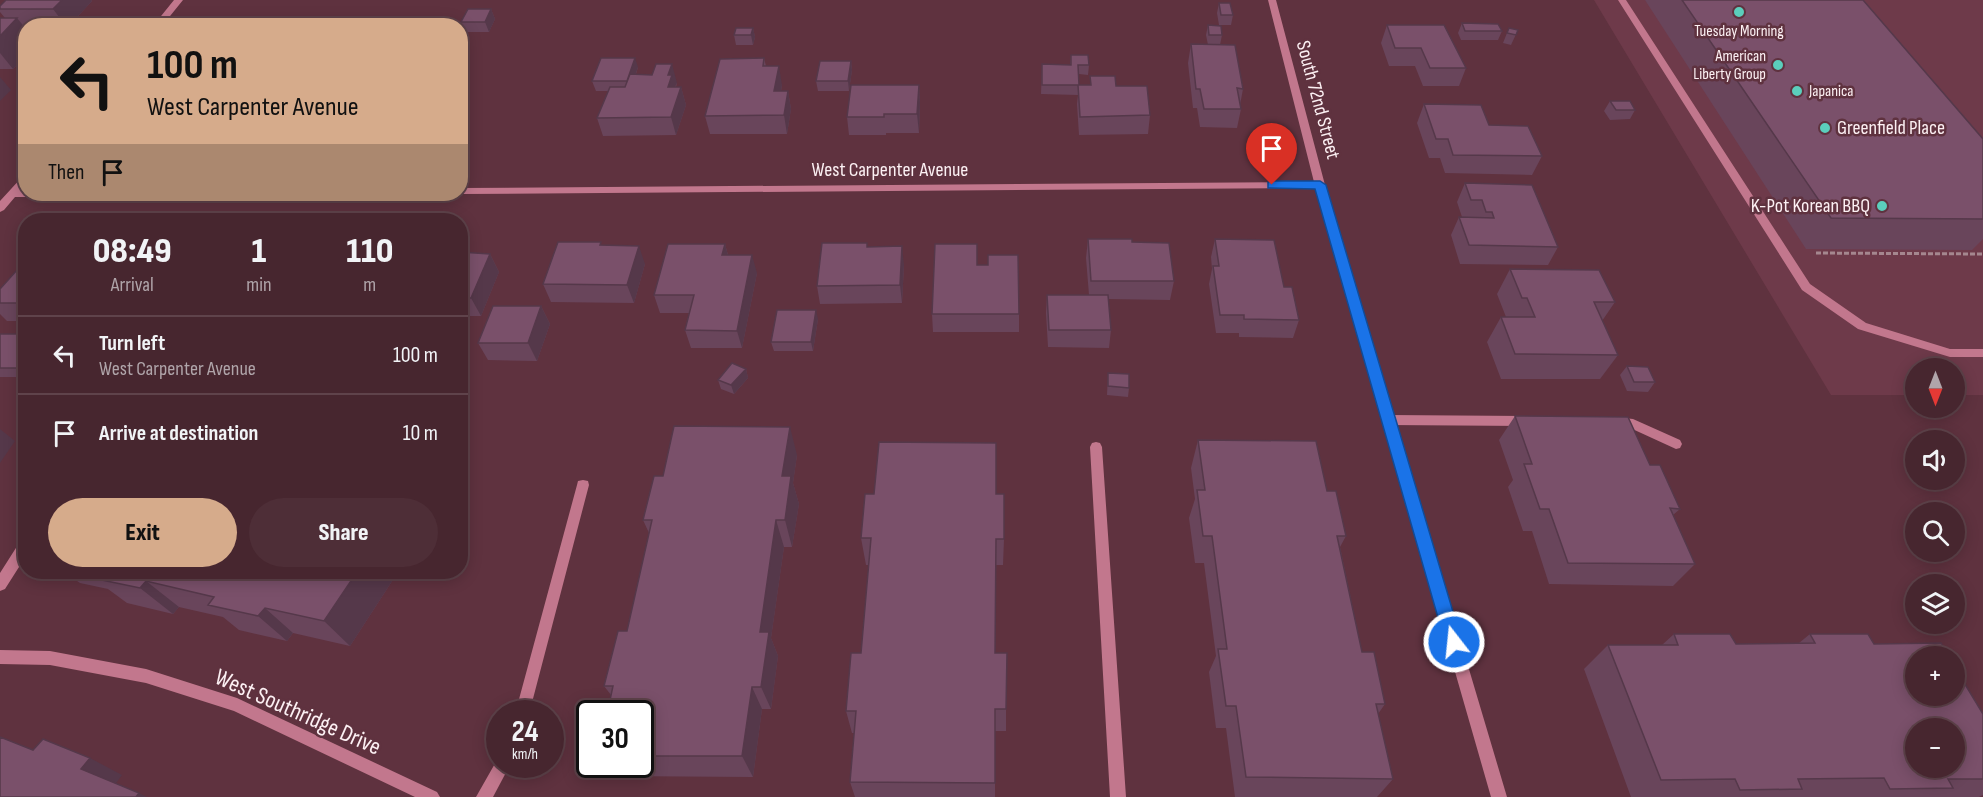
<!DOCTYPE html>
<html lang="en">
<head>
<meta charset="utf-8">
<style>
  :root { --surface:#47262f; --page:#4e2e37; --text:#f1f3f6; --muted:#b0a5aa; --line:#5f434b; --accent:#d6ab8b }
  body { margin:0; font-family:"Sofia Sans Condensed",sans-serif; background:var(--page); color:var(--text); height:100vh; display:flex; flex-direction:column; font-size:22px; white-space:nowrap }
  * { box-sizing:border-box; margin:0 }
  p { font-size:20px; color:var(--muted) }
  .icon { flex:none; width:33px; height:33px; fill:none; stroke:currentColor; stroke-width:2; stroke-linecap:round; stroke-linejoin:round }
  .map { position:relative; flex:1; overflow:hidden }
  .details { position:absolute; left:18px; top:213px; width:450px; height:366px; display:flex; flex-direction:column; background:var(--surface); border-radius:24px; box-shadow:0 3px 15px #0003,0 0 0 2px var(--line) }
  .details>* { flex:none }
  .guide { position:absolute; left:18px; top:18px; width:450px; height:183px; border-radius:24px; box-shadow:0 3px 15px #0003,0 0 0 2px var(--line); background:#d6ab8b; color:#111; overflow:hidden }
  .needle { width:39px; rotate:180deg }
  .buttons { position:absolute; left:1905px; top:358px; display:grid; gap:12px }
  .buttons a { display:grid; place-items:center; width:60px; height:60px; border-radius:50%; background:var(--surface); box-shadow:0 3px 15px #0003,0 0 0 2px var(--line); font-size:30px }
  .speed { position:absolute; left:486px; top:700px; display:flex; gap:12px; font-size:30px; font-weight:700; text-align:center }
  .speed>* { display:grid; place-content:center; width:78px; height:78px; border-radius:50%; background:var(--surface); box-shadow:0 3px 15px #0003,0 0 0 2px var(--line); line-height:1 }
  .speed small { font-size:15px; font-weight:400 }
  .speed .limit { border:3px solid #111; border-radius:9px; background:#fff; color:#111 }
  .pin { position:absolute; display:grid; place-items:center; width:51px; height:51px; color:#fff; margin:-62px -26px; border-radius:50% 50% 50% 0; rotate:-45deg; box-shadow:0 0 6px #0007 }
  .pin .icon { rotate:45deg }
  .me { position:absolute; width:66px; margin:-33px; rotate:344deg; stroke-linejoin:round; filter:drop-shadow(0 0 4px #0008) }
  .turn { display:flex; align-items:center; gap:21px; height:126px; padding:0 30px; font-size:27px }
  .turn .icon { width:78px; height:78px; stroke-width:2.5 }
  .turn b { display:block; font-size:42px; line-height:51px }
  .then { display:flex; align-items:center; height:57px; padding:0 30px; background:#0003; gap:12px; font-size:22px }
  .eta { display:flex; justify-content:space-evenly; align-items:center; height:102px; text-align:center }
  .eta b { font-size:36px; font-weight:800; line-height:42px }
  .action { display:flex; gap:12px; margin-top:auto; padding:12px 30px }
  .action a { flex:1; height:69px; border-radius:36px; background:var(--accent); color:#111; font-size:24px; font-weight:800; line-height:69px; text-align:center }
  .action a+a { background:var(--page); color:var(--text) }
  ul { padding:0; list-style:none }
  li { display:flex; align-items:center; gap:18px; height:78px; padding:0 30px; border-top:2px solid var(--line) }
  li div { flex:1 }
  li b { display:block; font-size:22px }
  li em { font-style:normal }
  .map>svg:first-child { display:block }
</style>
</head>
<body>
<div class="map">
<svg width="1983" height="797" viewBox="0 0 1983 797">
  <rect width="100%" height="100%" fill="#5f323f"/>
  <path fill="#6e3a4a" d="M1594 0H1983V395H1955L1954 369H1916L1915 395H1831Z"/>
  <g fill="none" stroke-linecap="round" stroke-linejoin="round">
    <path stroke="#a5878f" stroke-width="3" stroke-dasharray="5 2" stroke-linecap="butt" d="M1816 253 1983 254"/>
    <path fill="#c2778d" fill-rule="evenodd" d="M1618 0H1626L1810 284 1866 323 1950 349H1983V357H1950L1858 329 1802 290Z
      M1388 415 1528 416 1532 418 1534 421 1532 424 1528 426 1388 425 1384 423 1382 420 1384 417Z
      M1615 417 1633 419 1680 440 1682 444 1680 448 1676 449 1628 427 1611 425 1609 422 1611 419Z
      M1096 442 1100 443 1102 447 1126 797H1110L1090 447 1092 443Z
      M583 480 588 481 589 485 529 714H515L577 485 578 481Z
      M26 538V556L5 589 0 591V573L21 540Z
      M500 758V765H510L493 797H476L497 760Z"/>
    <path fill="#c2778d" fill-rule="evenodd" d="M174 0H183L162 26H153Z
      M1268 0H1276L1325 185 1507 797H1491L1316 188 460 194H457H460V188L1314 182Z
      M26 176V186L21 191H26V194H96L91 197H15L4 210 0 212V201L22 177Z
      M0 650 50 651 146 669 237 698 437 792 440 797H415L234 711 146 683 50 665 0 664Z"/>
  </g>
  <path fill="#69455b" d="M6 0H91L92 1 69 26H26V27H24L26 29V57L13 69H0V18H5L0 12V6Z
    M1645 0H1863L1983 139V239L1972 250 1806 249Z
    M1219 3 1233 15 1231 25H1219L1217 13Z
    M491 9 495 19 489 32H465L461 22Z
    M1462 23 1502 31 1498 40H1461L1458 33Z
    M1208 25 1222 35 1220 45 1243 89 1240 105 1241 109 1237 128 1200 127 1197 108H1193L1188 63 1191 44 1208 45 1206 35Z
    M1387 25 1466 68 1459 86H1423L1415 66H1389L1381 43Z
    M753 28 755 37 753 45H736L734 35Z
    M1509 28 1518 30 1511 45 1503 43Z
    M1071 55 1089 65 1088 75 1079 74V85H1090V76L1116 86 1150 115 1148 134 1079 135 1077 104 1078 95 1041 94 1042 64 1070 65Z
    M764 58 766 66 782 85 781 91H788L791 109 787 134H710L705 116Z
    M851 61 852 70 849 91H818L816 81Z
    M638 67 636 74 677 83 676 87H681L686 105 676 135 603 136 597 118 608 91H596L592 81Z
    M919 85 920 103 919 133H886V135H849L847 117Z
    M1610 101 1635 110 1630 119 1610 120 1604 111Z
    M1424 104 1489 125 1542 156 1532 175 1445 173 1440 158H1429L1417 123Z
    M1465 183 1558 247 1548 265 1460 264 1451 235 1459 217H1462L1457 202Z
    M1088 239 1132 242 1174 281 1170 300 1108 299 1111 330 1109 348 1048 347 1046 313 1047 295H1089L1086 258Z
    M1215 239 1284 287 1299 320 1293 338 1239 337V333H1216L1209 284 1212 269 1211 257Z
    M867 243V247L904 265 902 303 820 304 817 286Z
    M725 244 728 255 757 273 742 348H691L685 330 689 313H660L654 295Z
    M602 245 645 264 634 303 551 302 543 284Z
    M460 252 490 254 499 272 481 316H460Z
    M26 260V321H7L0 314V289Z
    M977 265 1019 314V332H933L932 314Z
    M1510 269 1615 302 1602 321 1618 355 1600 379H1501L1487 342 1501 317H1506L1497 294Z
    M541 306 550 324 537 361 488 360 478 343Z
    M818 319 813 351H774L771 342Z
    M0 334H26V377H0Z
    M1627 366 1655 382 1648 392 1627 391 1620 375Z
    M746 369 748 378 734 394 721 389 718 380Z
    M1108 373 1129 388 1128 397 1107 395Z
    M1515 416 1650 465 1680 509 1673 515 1695 564 1673 586 1549 584 1532 531H1523L1508 487 1513 480 1499 440Z
    M1198 440 1327 491 1346 536 1340 547 1362 652 1385 704 1378 714 1393 779 1377 797H1235L1226 728H1216L1209 672 1216 656 1204 563H1195L1189 518 1195 499 1191 468Z
    M797 455 793 483 799 504 792 547H784L771 638 778 656 771 709H762L753 777 615 776 605 765H640V714L611 695 604 686 627 631 649 533 643 520 663 476Z
    M996 494 1004 539 1003 565H995V653L1006 709V731H995V797H855L850 782 854 733H852L846 711 861 653 869 565H866L861 538Z
    M64 572H398L350 646 293 633 287 641 239 630 223 617 179 607 173 614 127 603 108 589 80 583Z
    M1674 634 1736 644 1799 643 1810 634 1874 644 1983 714V795L1979 797H1631L1584 669 1608 645H1662Z"/>
  <path fill="#55384a" d="M62 0H91L92 1 69 26H66L53 9Z
    M491 9 495 19 489 32 485 22Z
    M17 18 26 29V57L13 69 0 53V36Z
    M753 28 755 37 753 45 751 35Z
    M635 58 638 67 630 91 627 81Z
    M851 61 852 70 849 91 848 81Z
    M672 64 677 83 675 87H668V75Z
    M779 66 782 85 778 110 774 91Z
    M0 77 11 90 0 101Z
    M919 85 920 103 919 133 917 114Z
    M461 87 470 106 460 124V88Z
    M681 87 686 105 676 135 671 117Z
    M788 91 791 109 787 134 784 115Z
    M725 244 730 263 722 255Z
    M639 246 645 264 634 303 627 285Z
    M902 246 904 265 902 303 900 285Z
    M490 254 499 272 481 316 471 298Z
    M752 255 757 273 742 348 737 331Z
    M541 306 550 324 537 361 528 343Z
    M816 310 818 319 813 351 811 342Z
    M26 357V375L18 368Z
    M746 369 748 378 734 394 731 385Z
    M790 427 797 455 793 483 799 504 792 547 785 520 782 476Z
    M0 429 15 441 0 463Z
    M776 520 784 547 771 638 778 656 771 709 761 687 760 632Z
    M357 572H398L350 646 324 621Z
    M146 581 179 607 173 614 140 588Z
    M265 608 293 633 287 641 258 616Z
    M752 687 762 709 753 777 742 756Z
    M90 758 122 775 114 786 81 769Z
    M139 793 147 797H136Z"/>
  <path fill="#7a506a" stroke="#55384a" stroke-width="1.5" fill-rule="evenodd" d="M6 0H62L53 9H0V6Z
    M1682 0H1863L1983 139V219L1831 218Z
    M1219 3H1230L1233 15H1221Z
    M468 9H491L485 22H461Z
    M0 18H17L0 36Z
    M1462 23 1498 24 1502 31H1465Z
    M1208 25 1221 26 1222 35H1209Z
    M1387 25H1444L1466 68H1430L1421 48H1395Z
    M736 28H753L751 35H734Z
    M1509 28 1518 30 1516 35 1507 33Z
    M1191 44 1235 45 1243 89 1237 88 1241 109H1204L1200 89H1196Z
    M1071 55H1088L1089 65H1078L1079 85H1042V64L1071 65Z
    M601 58H635L627 81H592Z
    M764 58 763 66H779L774 91H788L784 115 705 116 720 59Z
    M820 61H851L848 81H816Z
    M656 64H672L668 75H672L668 87H681L671 117 597 118 610 87H625L630 74 652 75Z
    M1090 76H1115L1116 86H1147L1150 115 1080 117 1078 85H1091Z
    M851 85H919L917 114H884V117H847Z
    M1610 101H1630L1635 110H1616Z
    M1424 104 1481 105 1489 125 1528 126 1542 156 1453 155 1448 139H1436Z
    M1465 183 1532 185 1558 247 1469 245 1459 217 1494 218 1492 212H1486L1482 200H1471Z
    M1088 239H1132V242L1169 243 1174 281H1091Z
    M1215 239 1274 240 1284 287H1292L1299 320 1244 319V315H1220L1213 266H1219Z
    M558 242H601L600 245 639 246 627 285 543 284Z
    M822 243H867V247L902 246 900 285 817 286Z
    M668 244H725L722 255H752L737 331 685 330 694 295H654Z
    M935 244H977V265H988V255H1018L1019 314H932Z
    M460 252 490 254 471 298H460Z
    M26 260V303H0V289Z
    M1510 269 1599 270 1615 302H1594L1618 355 1515 354 1501 317H1535L1527 298H1522Z
    M1047 295H1108L1111 330H1049Z
    M493 306H541L528 343H478Z
    M777 310H816L811 342H771Z
    M0 334H26V357L18 368H0Z
    M732 363 746 369 731 385 718 380Z
    M1627 366 1648 367 1655 382H1634Z
    M1108 373 1129 374V388L1108 386Z
    M1515 416 1628 417 1650 465H1660L1680 509 1670 508 1695 564 1568 563 1549 509H1540L1524 464H1532Z
    M674 426 790 427 782 476H791L785 520H776L760 632H769L761 687H752L742 756H640V714H607L613 686H604L618 631H627L652 520H643L654 476H663Z
    M1198 440 1316 441 1327 491H1336L1346 536H1337L1362 652H1374L1385 704H1376L1393 779 1246 777 1236 706H1226L1218 649H1227L1212 536H1203L1197 490H1205Z
    M879 442 996 443V494H1004V539H996L995 653H1007L1006 709H995V783L850 782 856 711H846L851 653H861L871 538H861L865 494H874Z
    M97 572H357L324 621 265 608 258 616 208 605 214 597 146 581 140 588 92 578Z
    M1674 634H1730L1736 644 1815 643 1810 634H1868L1874 644 1941 643 1949 657H1916V696H1954V666L1983 714V779H1948L1953 788 1890 789 1884 778 1798 779 1802 789 1740 790 1735 779 1661 780 1608 645H1678ZM1916 729H1954V768H1916Z
    M0 737 33 750 43 739 90 758 81 769 139 793 136 797H0Z"/>
  <path fill="#1a73e8" stroke="#114b97" stroke-width="1.5" d="M1272 181H1320L1326 185 1462 642 1459 647 1454 649 1448 647 1445 642 1315 189 1268 188V182Z"/>
  <g fill="#5bcebc" stroke="#5f323f" stroke-width="2">
    <circle cx="1739" cy="12" r="6"/>
    <circle cx="1778" cy="65" r="6"/>
    <circle cx="1797" cy="91" r="6"/>
    <circle cx="1825" cy="128" r="6"/>
    <circle cx="1882" cy="206" r="6"/>
  </g>
  <g text-anchor="middle" dominant-baseline="central" stroke-width="5" stroke-linejoin="round" paint-order="stroke">
    <g font-size="16" fill="#fcf0f3" stroke="#5f323f">
      <text x="1739" y="31">Tuesday Morning</text>
      <text x="1766" y="56" text-anchor="end">American<tspan x="1766" dy="18">Liberty Group</tspan></text>
      <text x="1809" y="91" text-anchor="start">Japanica</text>
    </g>
    <g font-size="20" fill="#fcf0f3" stroke="#5f323f">
      <text transform="translate(1318 100) rotate(75)">South 72nd Street</text>
      <text x="890" y="170">West Carpenter Avenue</text>
    </g>
    <g font-size="20" fill="#fcf0f3" stroke="#5f323f" text-anchor="start">
      <text x="1837" y="128">Greenfield Place</text>
      <text x="1870" y="206" text-anchor="end">K-Pot Korean BBQ</text>
    </g>
    <g font-size="24" fill="#fcf0f3" stroke="#5f323f">
      <text transform="translate(298 712) rotate(24)">West Southridge Drive</text>
    </g>
  </g>
</svg>
<div class="buttons">
<a><svg class="needle" viewBox="-14 -14 28 28"><path d="M0-13l5 13h-10z" fill="#e53935"/><path d="M0 13l5-13h-10z" fill="#b0a5aa"/></svg></a>
<a><svg class="icon" aria-label="sound" viewBox="0 0 24 24"><path d="M4 9h4l5-4v14l-5-4H4zM17 9q2 3 0 6"/></svg></a>
<a><svg class="icon" aria-label="search" viewBox="0 0 24 24"><circle cx="10" cy="10" r="6"/><path d="M15 15l6 6"/></svg></a>
<a><svg class="icon" aria-label="layers" viewBox="0 0 24 24"><path d="M12 4l9 5-9 5-9-5zM3 14l9 5 9-5"/></svg></a>
<a>+</a>
<a>−</a>
</div>
<div class="speed"><div>24<small>km/h</small></div><div class="limit">30</div></div>
<div class="pin" style="left:1272px;top:185px;background:#d93025"><svg class="icon" aria-label="arrive" viewBox="0 0 24 24"><path d="M6 21V4h12l-3 4 3 4H6"/></svg></div>
<svg class="me" style="left:1454px;top:642px" viewBox="-20 -20 40 40"><circle r="17" fill="#1a73e8" stroke="#fff" stroke-width="3"/><path d="M0-11L8 9 0 5-8 9z" fill="#fff"/></svg>
<div class="guide">
<div class="turn"><svg class="icon" aria-label="left" viewBox="0 0 24 24"><path d="M17 20v-9H6M10 6l-5 5 5 5"/></svg><div><b>100 m</b>West Carpenter Avenue</div></div>
<div class="then">Then<svg class="icon" aria-label="arrive" viewBox="0 0 24 24"><path d="M6 21V4h12l-3 4 3 4H6"/></svg></div>
</div>
<section class="details">
<div class="eta">
<div><b>08:49</b><p>Arrival</p></div>
<div><b>1</b><p>min</p></div>
<div><b>110</b><p>m</p></div>
</div>
<ul>
<li><svg class="icon" aria-label="left" viewBox="0 0 24 24"><path d="M17 20v-9H6M10 6l-5 5 5 5"/></svg><div><b>Turn left</b><p>West Carpenter Avenue</p></div><em>100 m</em></li>
<li><svg class="icon" aria-label="arrive" viewBox="0 0 24 24"><path d="M6 21V4h12l-3 4 3 4H6"/></svg><div><b>Arrive at destination</b></div><em>10 m</em></li>
</ul>
<div class="action"><a>Exit</a><a>Share</a></div>
</section>
</div>
</body>
</html>
